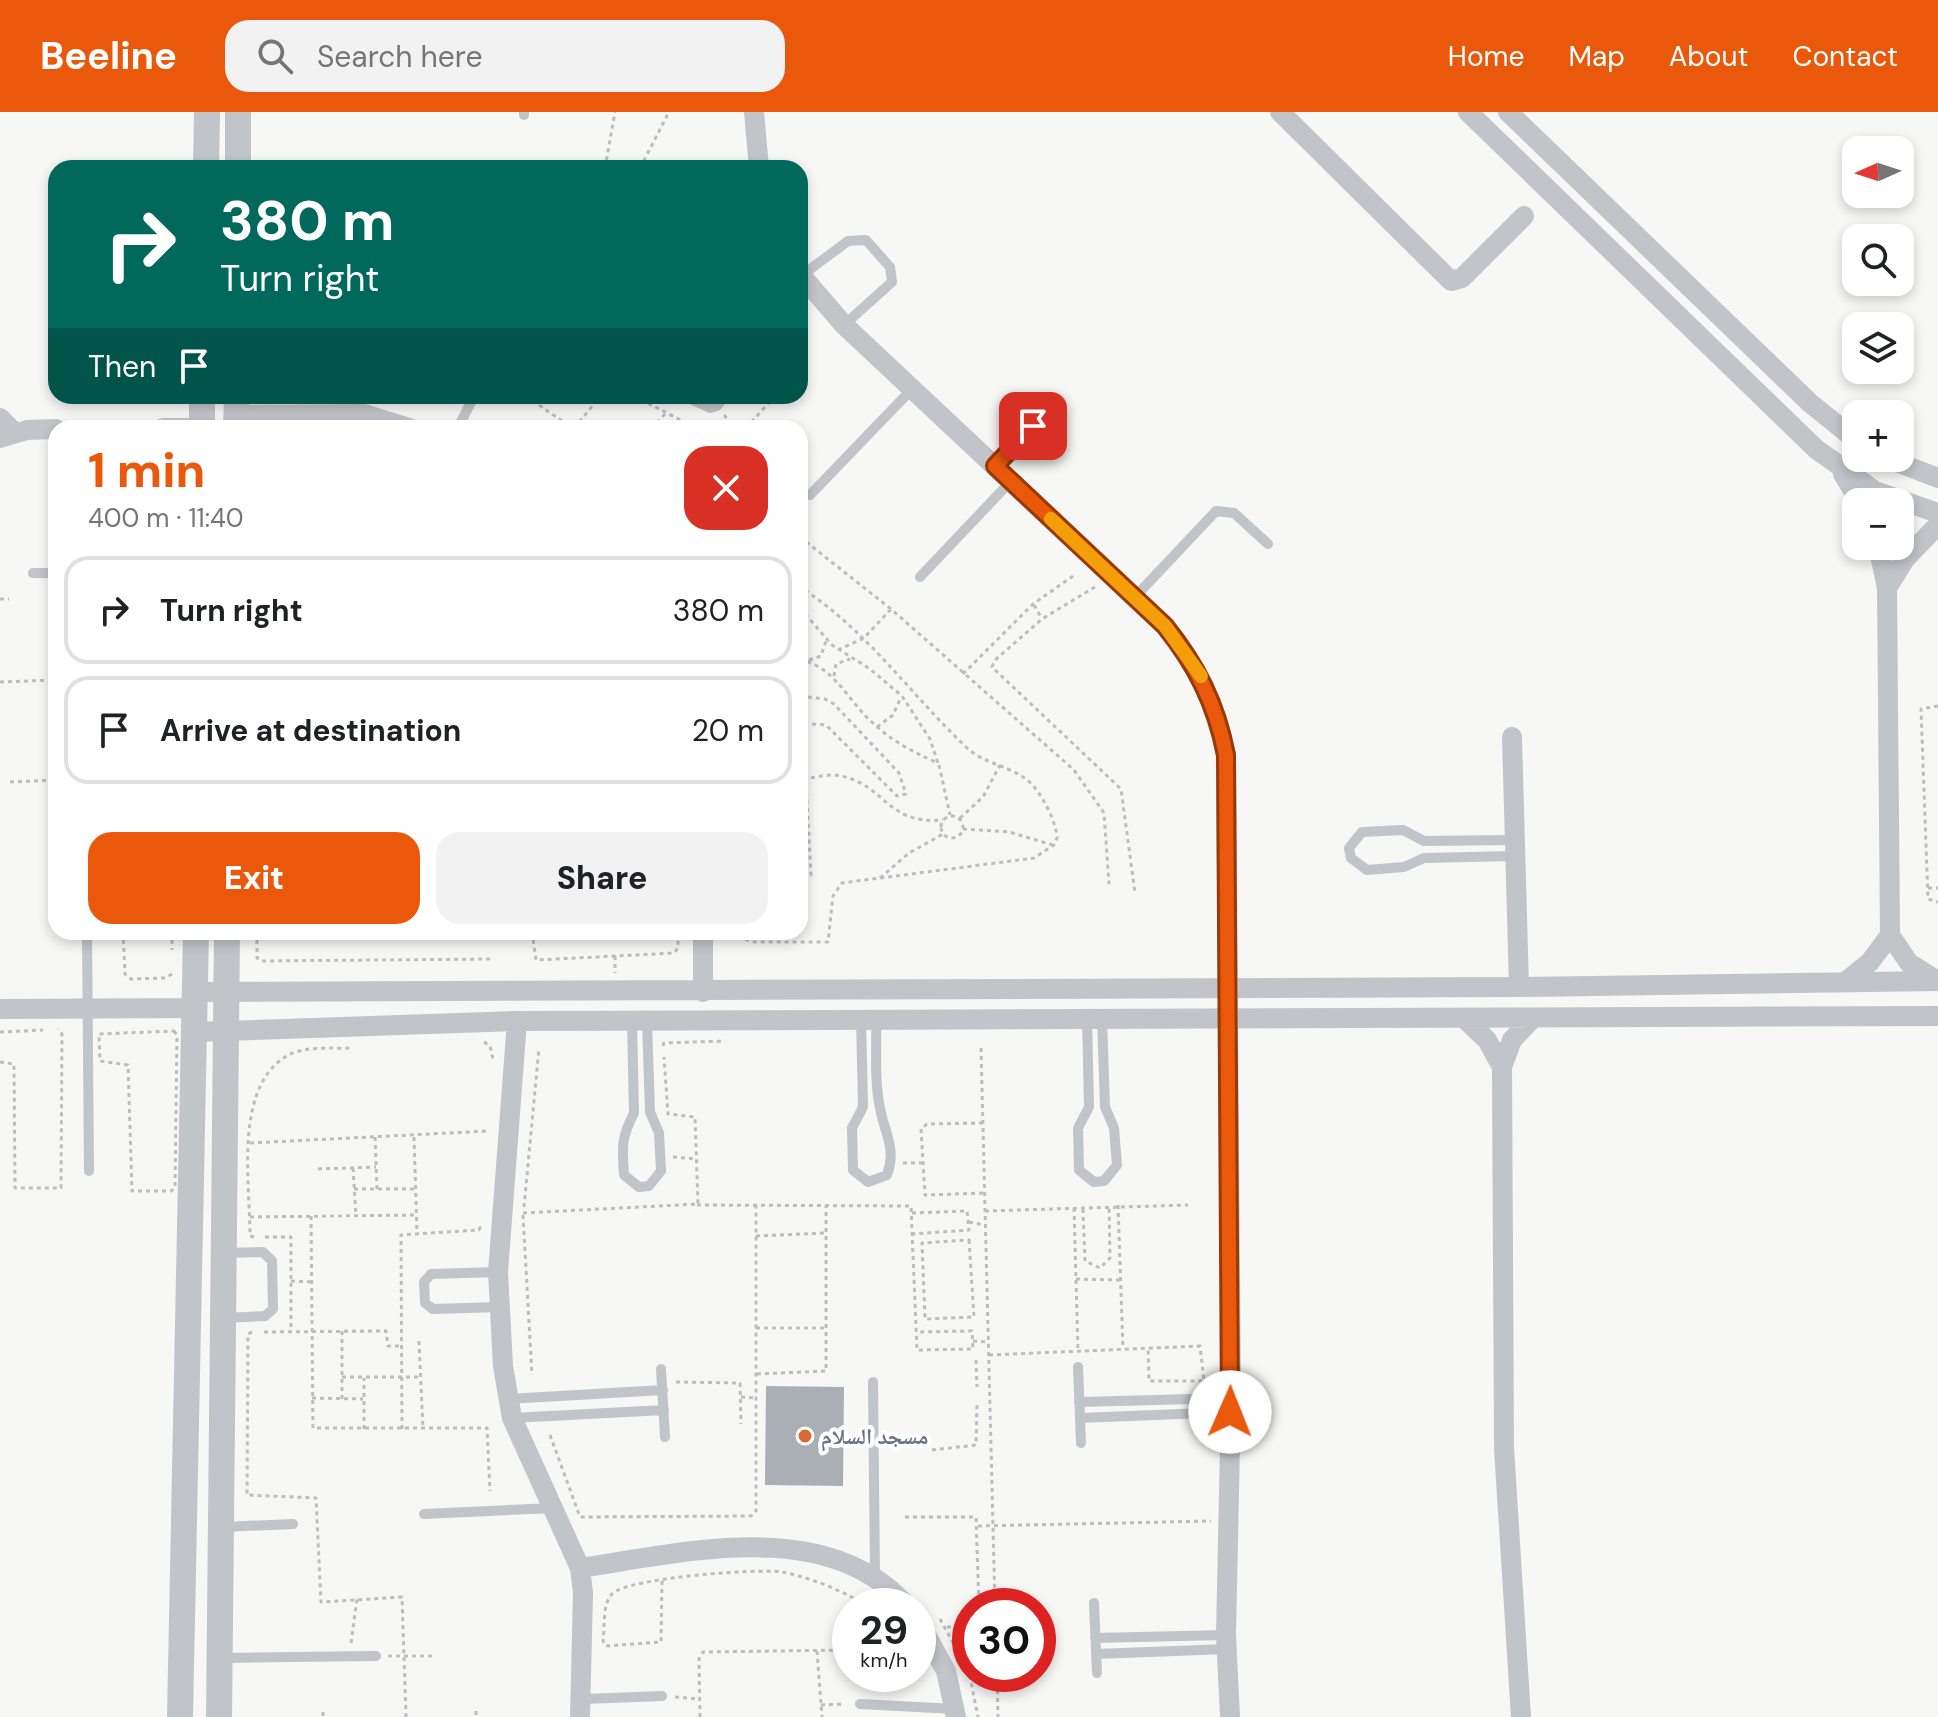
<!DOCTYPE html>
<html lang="en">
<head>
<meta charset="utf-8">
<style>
  :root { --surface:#fff; --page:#f2f2f2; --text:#202124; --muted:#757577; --line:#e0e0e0; --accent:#ea580c }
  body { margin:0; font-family:"DM Sans","Noto Naskh Arabic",sans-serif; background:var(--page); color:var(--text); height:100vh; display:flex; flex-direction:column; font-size:30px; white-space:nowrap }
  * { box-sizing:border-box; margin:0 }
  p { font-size:26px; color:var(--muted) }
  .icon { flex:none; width:44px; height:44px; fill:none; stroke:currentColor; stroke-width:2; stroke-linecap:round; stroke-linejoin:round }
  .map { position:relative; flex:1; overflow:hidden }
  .drawer { position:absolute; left:48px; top:308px; width:760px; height:520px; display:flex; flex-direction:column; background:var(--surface); border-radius:24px; box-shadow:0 4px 12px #0003 }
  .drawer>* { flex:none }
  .hud { position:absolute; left:48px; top:48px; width:760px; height:244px; border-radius:24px; box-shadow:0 4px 12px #0003; background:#00695c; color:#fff; overflow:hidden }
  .needle { width:52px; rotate:267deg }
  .tools { position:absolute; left:1842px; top:24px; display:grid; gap:16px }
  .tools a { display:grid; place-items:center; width:72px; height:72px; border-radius:16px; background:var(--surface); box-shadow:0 4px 12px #0003; font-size:40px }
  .speed { position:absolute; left:832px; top:1476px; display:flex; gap:16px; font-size:40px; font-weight:700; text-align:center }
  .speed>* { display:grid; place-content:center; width:104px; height:104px; border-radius:50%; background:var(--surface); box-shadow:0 4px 12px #0003; line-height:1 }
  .speed small { font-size:20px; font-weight:400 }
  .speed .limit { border:12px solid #d22; background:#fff; color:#111 }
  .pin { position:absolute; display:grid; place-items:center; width:68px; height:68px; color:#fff; margin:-34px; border-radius:16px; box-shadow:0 4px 12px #0006 }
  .me { position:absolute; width:88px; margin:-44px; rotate:1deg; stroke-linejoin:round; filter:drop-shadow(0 0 6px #0008) }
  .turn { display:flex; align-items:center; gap:28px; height:168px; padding:0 40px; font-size:36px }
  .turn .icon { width:104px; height:104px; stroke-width:2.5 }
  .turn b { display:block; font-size:56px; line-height:68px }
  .then { display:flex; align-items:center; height:76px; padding:0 40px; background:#0003; gap:16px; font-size:30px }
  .round { display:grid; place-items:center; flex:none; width:84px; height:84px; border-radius:24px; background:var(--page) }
  .overview { display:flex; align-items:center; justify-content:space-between; height:136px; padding:0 40px }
  h1 { font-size:48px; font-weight:800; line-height:60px; color:var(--accent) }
  .button { display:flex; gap:16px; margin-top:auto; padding:16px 40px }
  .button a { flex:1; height:92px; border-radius:24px; background:var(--accent); color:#fff; font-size:32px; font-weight:800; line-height:92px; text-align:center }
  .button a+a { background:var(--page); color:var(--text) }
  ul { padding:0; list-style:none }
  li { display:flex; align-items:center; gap:24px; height:108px; margin:0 16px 12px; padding:0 24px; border:4px solid var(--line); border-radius:24px }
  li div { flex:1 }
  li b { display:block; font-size:30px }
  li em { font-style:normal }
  header { display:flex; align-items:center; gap:48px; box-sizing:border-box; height:112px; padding:0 40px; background:var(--accent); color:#fff }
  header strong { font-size:38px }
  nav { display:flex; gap:44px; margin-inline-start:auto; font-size:28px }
  .search { width:560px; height:72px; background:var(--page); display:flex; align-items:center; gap:20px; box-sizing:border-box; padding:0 28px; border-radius:24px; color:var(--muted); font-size:30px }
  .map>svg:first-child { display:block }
</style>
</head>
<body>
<header>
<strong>Beeline</strong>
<div class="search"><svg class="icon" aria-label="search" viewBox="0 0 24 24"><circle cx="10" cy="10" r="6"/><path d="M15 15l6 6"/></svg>Search here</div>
<nav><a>Home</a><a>Map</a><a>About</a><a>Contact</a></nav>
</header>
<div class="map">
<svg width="1938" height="1605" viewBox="0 0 1938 1605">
  <rect width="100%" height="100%" fill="#f7f7f5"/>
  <path fill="#a9afb5" d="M766 1274 844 1275 843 1374 765 1373Z"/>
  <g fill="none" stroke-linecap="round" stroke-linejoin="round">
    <path stroke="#bbbdc0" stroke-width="3" stroke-dasharray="4 4" stroke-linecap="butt" d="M605 56 615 0
      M640 56 669 0
      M398 284 424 290 433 284
      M526 284 572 316
      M634 284 696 316
      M724 303 735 316
      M574 316 601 284
      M651 316 665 302
      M746 316 775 284
      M800 425 891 497 1074 658 1104 701 1109 772
      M1095 475 1042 507 995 548 992 555 1121 677 1135 781
      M0 487H9
      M1034 493 1042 507
      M800 496 832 533 870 557 902 584 930 627 938 651C915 641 893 630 874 612 849 591 835 554 800 548
      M838 538 864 526 891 497
      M809 548 821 544 826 529
      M963 562 1033 492 1073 464
      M834 564 836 552 850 547
      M0 570 56 568
      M800 584 825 587 834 592 899 661 906 682 897 684 826 613 800 611
      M1938 594 1921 597 1928 787 1938 790
      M877 615 893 603 901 585
      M939 653 950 703
      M800 667 806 671 811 763 800 766
      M803 667C814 666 829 661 841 664 886 673 886 713 943 708
      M10 670 56 668
      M941 715a11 11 0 1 1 22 0a11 11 0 1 1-22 0Z
      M960 706 983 685 1000 653
      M963 717 1009 720 1053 733
      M880 766 909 741 943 722
      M1928 776H1938
      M123 820 125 862 131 867 165 866 172 862
      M172 820V838
      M257 820V846L262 849 492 847
      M532 820 536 848 674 841 678 836V820
      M731 820 751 830H828L833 784 842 771 1034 746 1054 733 1057 726C1057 712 1044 687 1035 676 1018 654 986 654 967 636 910 582 867 518 800 475
      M615 844V861
      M174 919 177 923 175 1076 171 1079H132L128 953 100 949 99 922Z
      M0 920 43 918
      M484 930 490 934 493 947
      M663 934 664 931 725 929
      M981 936 995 1494
      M0 950 14 952 15 1076H61L62 922 58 917
      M983 1011 927 1012 921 1017 925 1083 985 1081
      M375 1025 377 1077
      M414 1025 417 1121
      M250 1031 489 1019
      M673 1045 697 1047
      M903 1051H923
      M353 1056 356 1104
      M318 1057 376 1055
      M354 1077H416
      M697 1093 911 1094 917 1238 973 1237 972 1219 917 1220
      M1118 1093 1123 1237
      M524 1095 539 936
      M1074 1096 1078 1239
      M1083 1097 1085 1149 1100 1156 1110 1146 1109 1094
      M985 1099 1188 1093
      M523 1101 698 1092 695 1005 668 1002 664 945
      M912 1101 967 1099 969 1118 912 1122
      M523 1103 532 1263
      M311 1104 313 1316H487L490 1379
      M250 1105 417 1103
      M969 1110 984 1113
      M756 1124 826 1121
      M254 1125 250 1124C250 1070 234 978 285 945 303 933 332 937 352 936
      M265 1125H291V1219
      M969 1128 974 1205 925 1207 922 1131Z
      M1076 1167 1120 1168
      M291 1169 311 1170
      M756 1216H826
      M252 1220 248 1222 247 1383 316 1386 321 1490 402 1485 406 1605
      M264 1220 386 1219 388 1234H402
      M419 1229 423 1317
      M973 1229 989 1230
      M989 1243 1200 1234 1204 1269H1149L1148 1236
      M976 1248 977 1275
      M757 1262 826 1259V1093
      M342 1265H420
      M676 1270 740 1271 741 1312
      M741 1285 756 1286
      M312 1286 363 1287
      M342 1287V1219
      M364 1317V1266
      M402 1317 401 1123 479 1118 481 1113
      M550 1323 580 1405 751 1404 756 1399V1093
      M932 1338 976 1333 977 1293
      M905 1405H976L979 1494
      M978 1414 1211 1409
      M662 1469 661 1530 606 1534 603 1529C605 1515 602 1493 612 1482 626 1466 759 1456 782 1460 813 1466 842 1479 868 1494
      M940 1507 969 1560 978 1605
      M947 1515H970
      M351 1531 357 1487
      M817 1539 822 1605
      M388 1544H432
      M997 1562 998 1605
      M675 1585 699 1587
      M821 1593 845 1592
      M476 1599V1605
      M323 1600V1605
      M700 1605 699 1547 703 1540 850 1538"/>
    <path stroke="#c1c4c8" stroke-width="10" d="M524 0V3
      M801 164 848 129 866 128 890 155 892 170 844 213
      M684 284 710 296 717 294 725 284
      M458 316 474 284
      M995 354 1052 294
      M810 383 913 276
      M33 461H56
      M920 465 1011 369
      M1134 486 1216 399 1234 401 1268 432
      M1515 728 1424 729 1403 718 1362 720 1349 736 1351 746 1367 758 1404 755 1424 746 1515 744
      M87 820 89 1059
      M1087 906 1089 995 1078 1016 1079 1058 1094 1070 1104 1069 1117 1053 1114 1016 1105 995 1102 906
      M861 907 863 995 852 1016 853 1058 868 1070 887 1063C897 1036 884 1020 880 996 874 968 877 936 876 907
      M632 909 634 1001C621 1026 622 1035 624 1063L639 1075 649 1074 661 1059 659 1021 650 1000 647 909
      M223 1141 263 1140 272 1149 273 1197 265 1204 224 1206
      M498 1160 431 1162 424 1170 425 1191 433 1197 499 1195
      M1078 1255 1081 1331
      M661 1257 665 1325
      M873 1270 875 1465
      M508 1287 663 1278
      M1079 1290 1231 1286
      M512 1306 664 1298
      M1080 1306 1230 1300
      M424 1402 553 1396
      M223 1415 293 1412
      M1094 1491 1097 1561
      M1095 1526 1226 1523
      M1096 1542 1227 1537
      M222 1546 376 1544
      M583 1587 662 1584
      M860 1592 955 1597"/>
    <path stroke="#c1c4c8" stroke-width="20" d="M754 0 759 56
      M1280 0 1451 169 1462 166 1524 104
      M1468 0 1816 337 1875 379 1938 401
      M1508 0 1810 291 1856 328
      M800 162 844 213 1165 514C1197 554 1216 592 1226 643L1231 1286 1226 1523 1230 1605
      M236 303 364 302 409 316
      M0 306 15 321
      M163 316H202
      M0 326 27 318 56 317
      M1886 346 1938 366
      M1843 362 1860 390
      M1878 434 1887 476 1890 823 1909 851 1936 868
      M1887 476 1905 447 1938 413
      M1512 625 1519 875
      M703 820V880
      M1845 870 1870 850 1890 823
      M195 880 1519 875 1938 869
      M0 897 195 896
      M1465 907 1487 928 1502 955
      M517 909 498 1160 503 1254 512 1306 580 1456 583 1481 580 1605
      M194 920 517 909 1938 904
      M580 1456C683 1441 827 1403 907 1494
      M918 1508 946 1559 956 1605
      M1521 1605 1504 1336 1502 955 1512 928 1532 907"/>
    <path stroke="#c1c4c8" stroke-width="26" d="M206 56 207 0
      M238 56V0
      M202 316V284
      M236 316 237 284
      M180 1605 196 820
      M219 1605 227 820"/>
  </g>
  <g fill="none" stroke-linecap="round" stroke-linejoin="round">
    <g stroke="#983908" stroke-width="20">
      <path id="route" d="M1033 314 995 354 1165 514C1197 554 1216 592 1226 643L1230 1300"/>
    </g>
    <use href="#route" stroke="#ea580c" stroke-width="14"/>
    <path stroke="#f59e0b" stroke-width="14" d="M1051 407 1165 514 1201 564"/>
  </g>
  <circle fill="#d76935" stroke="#fff" stroke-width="3" cx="805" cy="1324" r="8"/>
  <g text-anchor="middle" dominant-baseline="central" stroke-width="8" stroke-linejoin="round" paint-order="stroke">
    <g font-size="22" font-weight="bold" fill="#697584" stroke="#fff" text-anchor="start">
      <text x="821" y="1324">مسجد السلام</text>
    </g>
  </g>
</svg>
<div class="tools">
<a><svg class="needle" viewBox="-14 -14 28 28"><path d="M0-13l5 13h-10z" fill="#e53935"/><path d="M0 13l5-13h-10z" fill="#757577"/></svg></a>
<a><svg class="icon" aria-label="search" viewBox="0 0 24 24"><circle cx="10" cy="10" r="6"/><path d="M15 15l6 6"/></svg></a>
<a><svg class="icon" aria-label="layers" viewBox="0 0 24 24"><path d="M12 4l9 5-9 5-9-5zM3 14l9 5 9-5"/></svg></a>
<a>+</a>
<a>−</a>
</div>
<div class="speed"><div>29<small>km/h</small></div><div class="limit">30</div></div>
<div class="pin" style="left:1033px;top:314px;background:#d93025"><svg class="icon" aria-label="arrive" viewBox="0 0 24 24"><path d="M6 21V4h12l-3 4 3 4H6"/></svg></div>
<svg class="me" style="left:1230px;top:1300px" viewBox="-20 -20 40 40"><circle r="19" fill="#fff"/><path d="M0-13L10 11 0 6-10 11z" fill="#ea580c"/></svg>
<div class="hud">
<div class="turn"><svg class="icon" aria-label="right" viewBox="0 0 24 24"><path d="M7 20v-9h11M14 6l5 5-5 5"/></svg><div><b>380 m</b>Turn right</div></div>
<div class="then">Then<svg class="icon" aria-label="arrive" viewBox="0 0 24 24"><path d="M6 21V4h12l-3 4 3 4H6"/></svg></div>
</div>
<section class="drawer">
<div class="overview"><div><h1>1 min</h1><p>400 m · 11:40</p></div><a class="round" style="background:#d93025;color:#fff"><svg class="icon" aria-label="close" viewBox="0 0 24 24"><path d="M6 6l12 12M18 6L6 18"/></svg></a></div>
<ul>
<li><svg class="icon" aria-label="right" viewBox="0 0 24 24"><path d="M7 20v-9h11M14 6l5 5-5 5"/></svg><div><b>Turn right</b></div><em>380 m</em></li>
<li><svg class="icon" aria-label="arrive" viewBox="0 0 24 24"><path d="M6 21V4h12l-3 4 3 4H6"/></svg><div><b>Arrive at destination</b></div><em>20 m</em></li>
</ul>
<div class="button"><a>Exit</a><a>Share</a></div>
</section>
</div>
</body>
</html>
